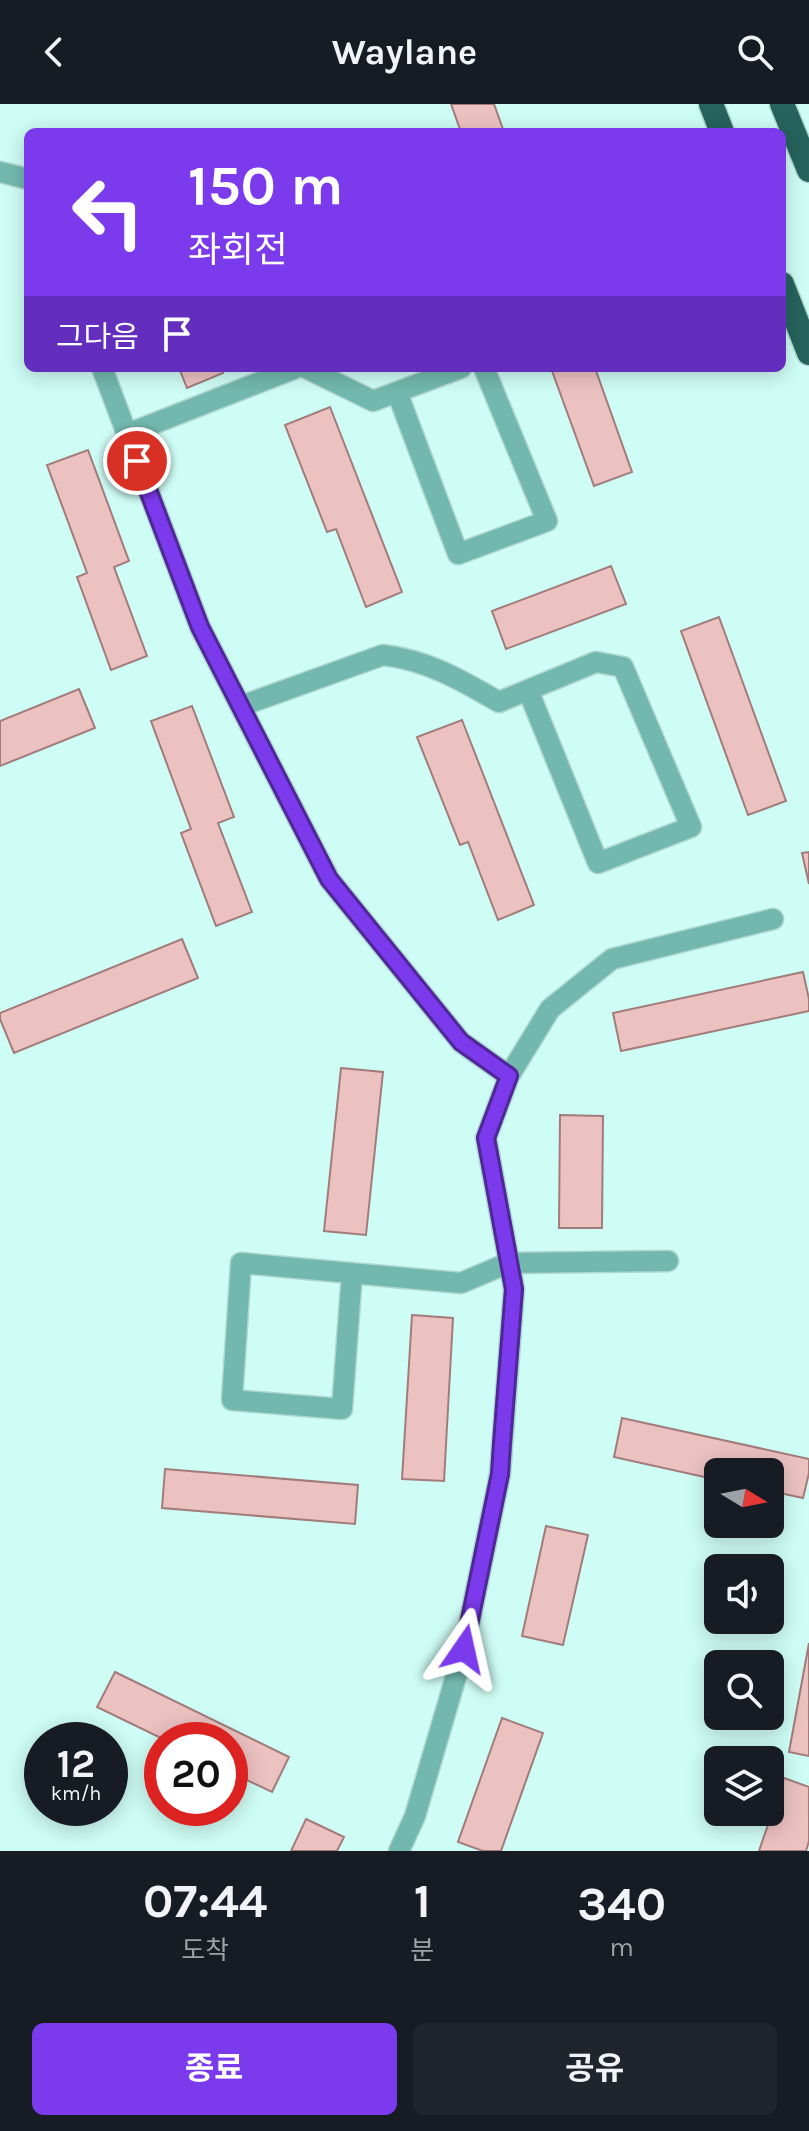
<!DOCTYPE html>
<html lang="ko">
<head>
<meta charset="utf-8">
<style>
  :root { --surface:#171b24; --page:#20242c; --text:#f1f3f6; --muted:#9ea1a6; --accent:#7c3aed }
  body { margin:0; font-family:Karla,"Noto Sans KR",sans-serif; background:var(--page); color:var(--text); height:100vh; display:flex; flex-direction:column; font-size:30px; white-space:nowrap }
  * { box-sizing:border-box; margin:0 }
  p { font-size:26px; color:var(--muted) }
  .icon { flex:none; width:44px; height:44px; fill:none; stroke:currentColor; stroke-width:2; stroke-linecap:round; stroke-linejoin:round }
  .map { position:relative; height:1747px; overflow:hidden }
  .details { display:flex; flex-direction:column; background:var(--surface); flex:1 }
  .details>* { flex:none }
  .guide { position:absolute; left:24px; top:24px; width:762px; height:244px; border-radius:12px; box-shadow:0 4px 20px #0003; background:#7c3aed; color:#fff; overflow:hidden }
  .needle { width:52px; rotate:100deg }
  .fabs { position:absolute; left:704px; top:1354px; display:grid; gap:16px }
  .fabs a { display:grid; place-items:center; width:80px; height:80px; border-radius:12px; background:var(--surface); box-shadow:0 4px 20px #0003; font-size:40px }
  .speed { position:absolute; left:24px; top:1618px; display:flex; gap:16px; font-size:40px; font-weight:700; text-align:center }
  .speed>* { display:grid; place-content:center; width:104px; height:104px; border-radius:50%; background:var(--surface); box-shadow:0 4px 20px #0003; line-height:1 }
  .speed small { font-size:20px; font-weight:400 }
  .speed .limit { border:12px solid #d22; background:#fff; color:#111 }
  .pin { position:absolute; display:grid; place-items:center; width:68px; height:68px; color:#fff; margin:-34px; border:4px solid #fff; border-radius:50%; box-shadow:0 2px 8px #0007 }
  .me { position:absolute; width:88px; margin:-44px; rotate:11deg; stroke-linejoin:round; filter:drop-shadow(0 0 6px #0008) }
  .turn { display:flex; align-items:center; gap:28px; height:168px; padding:0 32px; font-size:36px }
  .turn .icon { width:104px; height:104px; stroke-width:2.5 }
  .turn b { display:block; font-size:56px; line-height:68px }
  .then { display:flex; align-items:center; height:76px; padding:0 32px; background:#0003; gap:16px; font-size:30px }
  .eta { display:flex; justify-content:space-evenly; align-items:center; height:136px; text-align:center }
  .eta b { font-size:48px; font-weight:700; line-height:56px }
  .button { display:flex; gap:16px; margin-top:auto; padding:16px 32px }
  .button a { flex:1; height:92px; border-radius:12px; background:var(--accent); color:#fff; font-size:32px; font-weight:700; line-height:92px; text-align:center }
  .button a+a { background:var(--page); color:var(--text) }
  header { display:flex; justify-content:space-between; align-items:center; height:104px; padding:0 32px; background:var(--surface); font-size:36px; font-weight:700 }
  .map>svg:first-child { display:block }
</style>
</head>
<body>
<header><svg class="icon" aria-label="back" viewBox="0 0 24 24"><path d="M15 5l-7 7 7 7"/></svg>Waylane<svg class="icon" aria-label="search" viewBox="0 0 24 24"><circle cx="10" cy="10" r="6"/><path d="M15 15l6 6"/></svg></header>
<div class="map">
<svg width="809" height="1747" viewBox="0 0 809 1747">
  <rect width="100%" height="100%" fill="#cefdf5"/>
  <path fill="#ecc2c1" stroke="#a27b7b" stroke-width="2" d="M451 0H494L504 28H461Z
    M179 264H221L223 269 187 284Z
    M551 264H595L632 368 594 382Z
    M330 303 402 488 366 503 336 425 327 428 285 321Z
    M88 346 129 457 114 463 147 552 111 566 77 473 87 469 47 361Z
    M611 462 626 500 506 545 492 507Z
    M719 513 786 697 748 711 681 527Z
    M79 585 95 624 0 662V617Z
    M192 602 234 713 218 719 252 808 216 822 181 729 191 725 151 617Z
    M462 616 534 801 498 816 468 738 460 741 417 633Z
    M809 748V780L802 749Z
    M182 835 198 874 14 949 0 915V909Z
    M803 868 809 895V907L621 947 613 909Z
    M341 964 383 968 366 1131 324 1127Z
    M560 1011 603 1012 602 1124H559Z
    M412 1211 453 1214 444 1377 402 1375Z
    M622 1314 809 1355V1369L803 1394 770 1387V1368H718V1376L614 1353Z
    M165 1365 358 1381 355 1420 162 1404Z
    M546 1422 588 1431 563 1541 522 1532Z
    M809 1539V1652L789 1648Z
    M115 1568 289 1653 272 1688 230 1668V1636H165L97 1603Z
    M502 1614 543 1629 501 1747H483L458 1738Z
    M784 1674 809 1683V1737L806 1747H759Z
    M306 1715 344 1733 337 1747H291Z"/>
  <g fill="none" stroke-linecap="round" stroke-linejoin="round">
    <g stroke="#aed7d0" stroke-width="23">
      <path id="minor" d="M0 68 28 75
        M102 264 200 523 329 775 461 938 509 972
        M306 264 373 297 461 264
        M397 288 458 450 547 417 484 264
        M127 330 296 264
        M241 602 383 551C427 556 461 576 499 598L596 558 623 563 691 723 598 759 528 586
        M352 1169 342 1305 232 1296 241 1159 461 1179 508 1159 668 1157
        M399 1747 415 1712 464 1545 500 1370 514 1185 486 1034 509 972 550 905 612 855 773 815"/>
    </g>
    <g stroke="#aed7d0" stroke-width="27">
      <path id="highway" d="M711 0 722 28
        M782 0 809 66
        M782 180 809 249"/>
    </g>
    <use href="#minor" stroke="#73b8ae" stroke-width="20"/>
    <use href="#highway" stroke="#26635c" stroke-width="24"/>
  </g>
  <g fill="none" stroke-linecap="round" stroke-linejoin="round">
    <g stroke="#51269a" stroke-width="20">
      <path id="route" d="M137 357 200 523 329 775 461 938 509 972 486 1034 514 1185 502 1339 500 1370 464 1545"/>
    </g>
    <use href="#route" stroke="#7c3aed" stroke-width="14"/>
  </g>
</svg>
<div class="fabs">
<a><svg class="needle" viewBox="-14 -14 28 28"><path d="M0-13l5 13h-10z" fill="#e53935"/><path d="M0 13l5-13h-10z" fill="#9ea1a6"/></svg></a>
<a><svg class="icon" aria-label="sound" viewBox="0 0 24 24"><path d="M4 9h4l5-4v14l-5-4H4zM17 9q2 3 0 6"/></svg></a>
<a><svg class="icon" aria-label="search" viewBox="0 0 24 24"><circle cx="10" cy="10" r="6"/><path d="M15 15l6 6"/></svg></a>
<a><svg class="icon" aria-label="layers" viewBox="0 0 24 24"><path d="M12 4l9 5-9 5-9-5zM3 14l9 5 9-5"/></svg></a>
</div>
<div class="speed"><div>12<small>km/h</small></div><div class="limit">20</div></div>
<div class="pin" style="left:137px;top:357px;background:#d93025"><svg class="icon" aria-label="arrive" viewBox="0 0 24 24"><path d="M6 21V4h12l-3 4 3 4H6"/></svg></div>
<svg class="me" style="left:464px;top:1545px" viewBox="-20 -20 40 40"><path d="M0-17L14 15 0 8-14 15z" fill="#7c3aed" stroke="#fff" stroke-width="4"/></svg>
<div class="guide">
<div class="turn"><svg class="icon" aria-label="left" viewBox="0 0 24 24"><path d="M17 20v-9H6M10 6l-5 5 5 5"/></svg><div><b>150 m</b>좌회전</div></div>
<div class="then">그다음<svg class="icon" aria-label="arrive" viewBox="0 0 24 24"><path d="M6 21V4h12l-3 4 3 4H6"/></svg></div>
</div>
</div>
<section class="details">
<div class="eta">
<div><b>07:44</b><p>도착</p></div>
<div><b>1</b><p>분</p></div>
<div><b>340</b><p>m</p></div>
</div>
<div class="button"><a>종료</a><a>공유</a></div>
</section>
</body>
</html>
